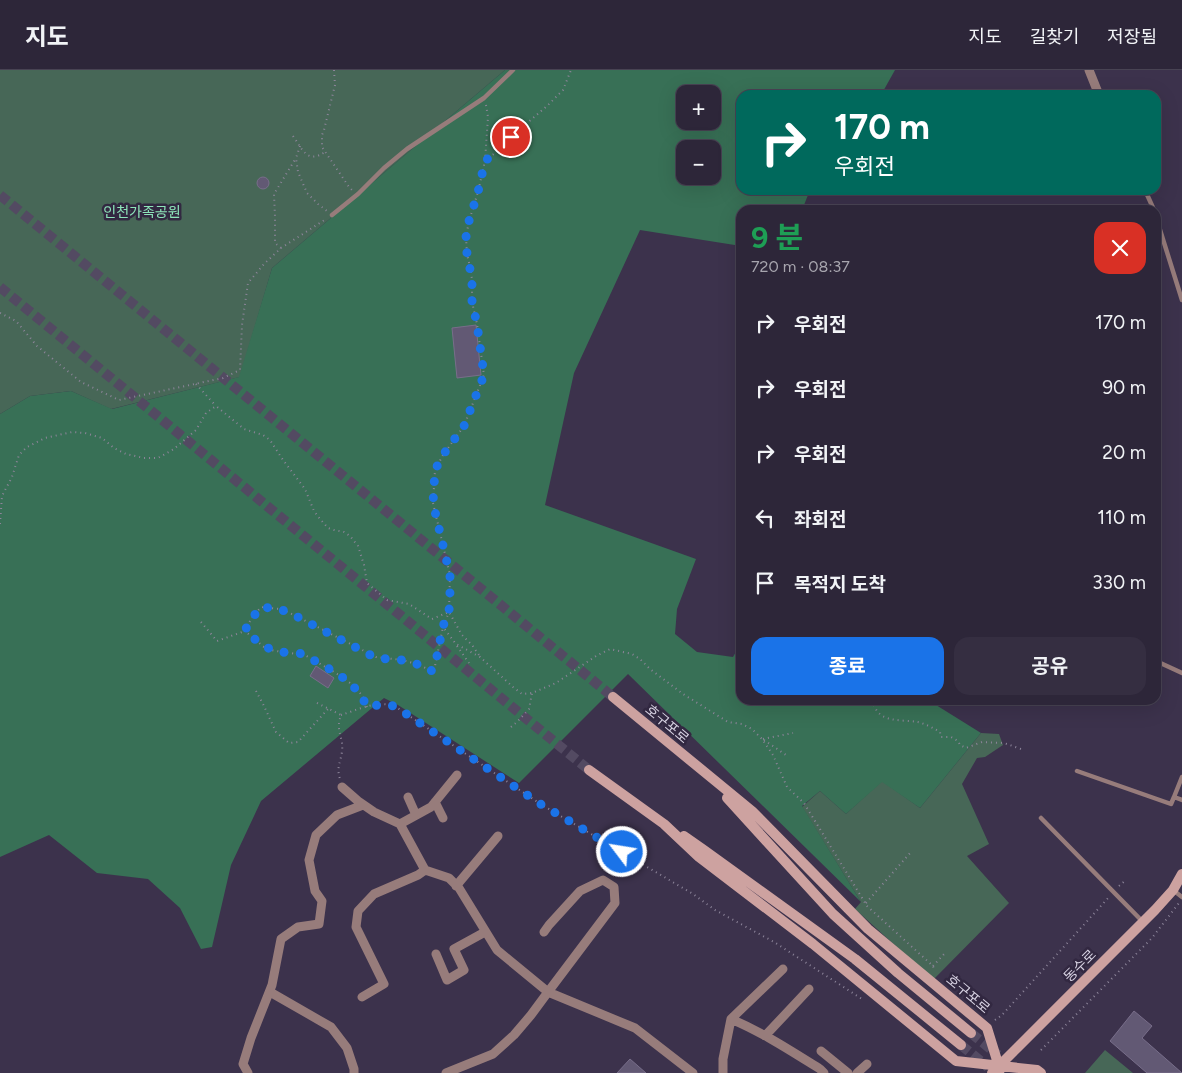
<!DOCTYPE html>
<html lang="ko">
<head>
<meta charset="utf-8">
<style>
  :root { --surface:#2d2639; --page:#352e41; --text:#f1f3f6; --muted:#a7a5ae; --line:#484353; --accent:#1a73e8 }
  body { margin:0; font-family:Figtree,"Noto Sans KR",sans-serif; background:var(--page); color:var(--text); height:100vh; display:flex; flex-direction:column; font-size:19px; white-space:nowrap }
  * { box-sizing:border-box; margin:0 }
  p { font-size:16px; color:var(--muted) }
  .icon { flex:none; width:28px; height:28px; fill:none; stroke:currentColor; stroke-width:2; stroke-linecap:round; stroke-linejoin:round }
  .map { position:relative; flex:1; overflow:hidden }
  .side { position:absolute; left:736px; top:135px; width:425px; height:500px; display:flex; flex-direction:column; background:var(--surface); border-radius:15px; box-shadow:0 5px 20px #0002,0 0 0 1px var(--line) }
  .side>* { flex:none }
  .banner { position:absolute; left:736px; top:20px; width:425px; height:105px; border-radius:15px; box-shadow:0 5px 20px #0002,0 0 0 1px var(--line); background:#00695c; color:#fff; overflow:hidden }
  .tools { position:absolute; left:676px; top:15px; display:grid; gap:10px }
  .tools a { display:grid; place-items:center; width:45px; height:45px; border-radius:10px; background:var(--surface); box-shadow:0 5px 20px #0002,0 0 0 1px var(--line); font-size:25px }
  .pin { position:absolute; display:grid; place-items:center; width:42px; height:42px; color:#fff; margin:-21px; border:2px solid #fff; border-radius:50%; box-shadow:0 1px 5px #0007 }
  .me { position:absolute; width:55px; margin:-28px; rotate:301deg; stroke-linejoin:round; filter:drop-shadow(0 0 4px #0008) }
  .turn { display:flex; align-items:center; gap:18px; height:105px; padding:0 15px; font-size:22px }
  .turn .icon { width:65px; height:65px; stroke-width:2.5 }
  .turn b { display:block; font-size:35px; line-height:42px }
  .round { display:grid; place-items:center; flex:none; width:52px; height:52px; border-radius:15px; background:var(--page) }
  .head { display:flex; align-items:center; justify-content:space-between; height:85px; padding:0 15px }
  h1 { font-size:30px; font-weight:700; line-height:38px; color:#1e9e55 }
  .primary-button { display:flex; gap:10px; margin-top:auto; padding:10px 15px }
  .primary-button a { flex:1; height:58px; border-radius:15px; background:var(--accent); color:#fff; font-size:20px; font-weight:700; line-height:58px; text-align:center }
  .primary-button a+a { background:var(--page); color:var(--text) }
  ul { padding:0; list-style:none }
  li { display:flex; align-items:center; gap:15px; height:65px; padding:0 15px }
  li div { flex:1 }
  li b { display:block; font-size:19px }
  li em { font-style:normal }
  header { display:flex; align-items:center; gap:30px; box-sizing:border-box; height:70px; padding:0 25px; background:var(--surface); border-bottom:1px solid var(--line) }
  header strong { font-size:24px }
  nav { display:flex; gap:28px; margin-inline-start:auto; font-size:18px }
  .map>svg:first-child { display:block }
</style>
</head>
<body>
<header>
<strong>지도</strong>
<nav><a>지도</a><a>길찾기</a><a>저장됨</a></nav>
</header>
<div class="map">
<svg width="1182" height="1003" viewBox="0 0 1182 1003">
  <rect width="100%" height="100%" fill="#3c324c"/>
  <path fill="#476757" d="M0 0H505L272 198 240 307 111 339 71 321 30 326 0 344Z
    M981 663 999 664 1003 675 985 687 977 688 962 714 989 774 967 786 1009 833 933 910 855 839 861 832 802 737 820 721 846 744 882 711 920 738Z
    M1105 980 1133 1003H1085Z"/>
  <path fill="#387056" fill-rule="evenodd" d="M505 0H895L881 25H741V120H810L802 140H741V176L640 160 574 303 545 435 696 489 677 539 675 564 697 582 733 587 741 573V630H928L981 663 920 738 882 712 846 744 820 721 802 736 861 832 628 604 519 713 398 635 384 628 261 731 231 795 212 877 201 879 180 838 148 809 97 803 49 765 0 787V344L30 326 71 321 112 339 239 307 272 198ZM685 24H712V51H685ZM685 79H712V106H685Z"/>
  <path fill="#625974" stroke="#786e8a" d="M257 113a6 6 0 1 1 12 0a6 6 0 1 1-12 0Z
    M476 255 481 305 457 308 452 258Z
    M316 596 334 608 328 618 310 606Z
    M1134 941 1152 956 1142 968 1182 1003H1147L1110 971Z
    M630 989 646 1003H617Z"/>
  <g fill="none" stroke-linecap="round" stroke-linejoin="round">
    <path stroke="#534a62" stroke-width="10" stroke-dasharray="10 5" stroke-linecap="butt" d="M0 125 613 627
      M0 217 589 700
      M971 963 998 985
      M961 975 988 997"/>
    <path stroke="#8d859a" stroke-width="2" stroke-dasharray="1 4" stroke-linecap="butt" d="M334 0 335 15 324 60 322 65V77L349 117 352 120
      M486 35 488 47 485 91 478 122 469 151 466 167 467 184 470 197 472 209V232L477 254 484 305 464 356 443 385 435 400 434 417 433 433 450 505 449 542 443 557 456 574 480 587 513 617 522 624 532 623 556 613 596 586 610 579 632 584 640 589 650 599 683 624 728 652 742 654 752 659 762 669 773 685 787 717 804 733 867 836 933 896 934 900
      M293 66C303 80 307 94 325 82
      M300 76 296 88 298 102 307 123 318 134 327 141
      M485 91 500 79 511 67 547 36 563 20 571 0
      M281 178 275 173V147L274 124 296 88
      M0 243 16 251 37 276 81 312 119 330 223 308 240 300 242 255 248 213 264 194 281 178 326 149
      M196 314 216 336
      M0 454 2 426 12 407 19 385 27 377 45 368 72 362 85 363 102 368 114 378 126 384 144 388H158L174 379 196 360 206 343 216 336 244 359 263 365 270 370 283 390 305 419 314 441 320 449 328 458 334 460 344 462 350 466 358 476 364 495 367 513 387 530 409 534 432 549 449 542 462 565 472 575 479 585
      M201 552 217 571 245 561
      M457 576 469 593
      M256 621 263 634 276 662 289 673 298 672 328 639
      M873 630C876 654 901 649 918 652 926 654 933 658 940 662L941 667H951L958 671 960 675 966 678 982 672 1004 673 1021 679
      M317 633 341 645C335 662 344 667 342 681 341 692 336 697 340 709
      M367 637 362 625 350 613 339 605 305 585 282 582 271 580 264 577 245 561C249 551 254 545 261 537L280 539 294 545 376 587 402 590 420 595 431 601 435 596 443 557
      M341 645C357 640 379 629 396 637L542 735 693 824 715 840 774 872 862 929
      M511 657 517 652 529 639 532 623
      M763 669 793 663
      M764 670 786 685
      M1119 816 1126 810
      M866 833 911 782
      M933 896 945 883
      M995 950 1002 945 1109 827
      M1041 980 1152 868 1179 833"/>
    <path stroke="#977c7b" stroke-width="4.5" d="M1145 120 1154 140
      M332 145 358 124 384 98 407 79 484 28 513 0
      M1156 147 1182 230
      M1156 591 1182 603
      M1077 701 1171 734 1174 727 1182 730
      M1174 727 1182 707
      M1041 748 1143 852
      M1173 820 1182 827"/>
    <path stroke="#977c7b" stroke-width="9" d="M1089 0 1099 25
      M342 717 358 731 374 742 400 754
      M408 727 416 745
      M435 732 443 748
      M425 800 400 754 431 737 457 705
      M456 816 498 766
      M436 884 447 910 464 900 454 879 485 862
      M270 922 331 957 347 978 354 999V1003
      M362 927 384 914 356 857 358 841 374 824 418 805 425 800 449 808 459 818 497 880 548 922 635 958 693 1003
      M731 949 783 899
      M765 966 809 919
      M821 981 848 1003
      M248 1003 243 994 251 968 272 915 281 869 298 857 319 854 322 831 315 821 309 790 316 765 337 745 363 735
      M446 1003 493 984 514 965 531 945 548 922 615 833 614 817 603 810 580 821 549 855 544 862
      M723 1003V989L731 949C762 962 791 981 820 999L824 1003
      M857 1003 867 994"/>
    <path stroke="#cda2a0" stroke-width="10" d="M613 627 752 741 868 859 987 958 1000 1000
      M589 700 664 754 699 787 813 874 956 991 1037 1000 1041 1003
      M727 728 833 844 898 903 971 963
      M684 766 704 780 855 889 961 975
      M992 1003 1155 840 1173 820 1182 804"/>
  </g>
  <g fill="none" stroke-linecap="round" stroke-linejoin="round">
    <path stroke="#1a73e8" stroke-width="9" stroke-dasharray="0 16.2" d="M511 67 500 79 485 91 478 122 469 151 466 167 467 184 472 209V232L477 254 484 305 464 356 443 385 435 400 433 433 450 505V522L449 542 443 556 435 596 431 601 420 595 402 590 376 588 294 545 280 539 261 537 249 552 245 561C257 571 266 580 282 582 289 583 299 582 305 585 310 587 314 591 319 593 341 606 356 613 367 637 378 635 386 633 396 637L542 735 622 782"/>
  </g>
  <g text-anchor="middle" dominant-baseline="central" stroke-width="5" stroke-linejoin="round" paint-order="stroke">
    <g font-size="14" fill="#8de4b9" stroke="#322841">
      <text x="142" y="142">인천가족공원</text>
    </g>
    <g font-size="14" fill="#d7d2e2" stroke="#322841">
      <text transform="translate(667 654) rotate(40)">호구포로</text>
      <text transform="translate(1080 896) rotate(-45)">동수로</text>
      <text transform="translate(968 924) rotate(40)">호구포로</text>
    </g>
  </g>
</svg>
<div class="tools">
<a>+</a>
<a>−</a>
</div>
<div class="pin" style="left:511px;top:67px;background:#d93025"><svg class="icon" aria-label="arrive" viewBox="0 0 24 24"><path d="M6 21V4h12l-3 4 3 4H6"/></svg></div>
<svg class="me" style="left:622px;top:782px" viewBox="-20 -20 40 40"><circle r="17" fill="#1a73e8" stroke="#fff" stroke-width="3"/><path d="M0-11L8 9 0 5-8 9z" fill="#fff"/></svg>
<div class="banner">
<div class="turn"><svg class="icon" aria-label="right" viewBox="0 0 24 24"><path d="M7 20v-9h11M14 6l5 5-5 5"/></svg><div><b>170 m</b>우회전</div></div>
</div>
<section class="side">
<div class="head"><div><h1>9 분</h1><p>720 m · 08:37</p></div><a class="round" style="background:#d93025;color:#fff"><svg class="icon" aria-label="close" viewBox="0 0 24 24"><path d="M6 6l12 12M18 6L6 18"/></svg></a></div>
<ul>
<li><svg class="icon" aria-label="right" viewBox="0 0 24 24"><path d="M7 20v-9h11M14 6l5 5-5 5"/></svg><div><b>우회전</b></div><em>170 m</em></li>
<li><svg class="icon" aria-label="right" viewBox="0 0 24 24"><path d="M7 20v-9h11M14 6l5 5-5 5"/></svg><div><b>우회전</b></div><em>90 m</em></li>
<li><svg class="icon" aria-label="right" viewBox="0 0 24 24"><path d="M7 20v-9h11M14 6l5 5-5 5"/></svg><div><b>우회전</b></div><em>20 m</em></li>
<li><svg class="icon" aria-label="left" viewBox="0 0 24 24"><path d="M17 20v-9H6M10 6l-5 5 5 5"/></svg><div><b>좌회전</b></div><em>110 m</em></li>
<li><svg class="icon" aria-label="arrive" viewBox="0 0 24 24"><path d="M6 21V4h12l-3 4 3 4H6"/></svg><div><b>목적지 도착</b></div><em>330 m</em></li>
</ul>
<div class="primary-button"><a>종료</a><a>공유</a></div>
</section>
</div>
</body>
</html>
